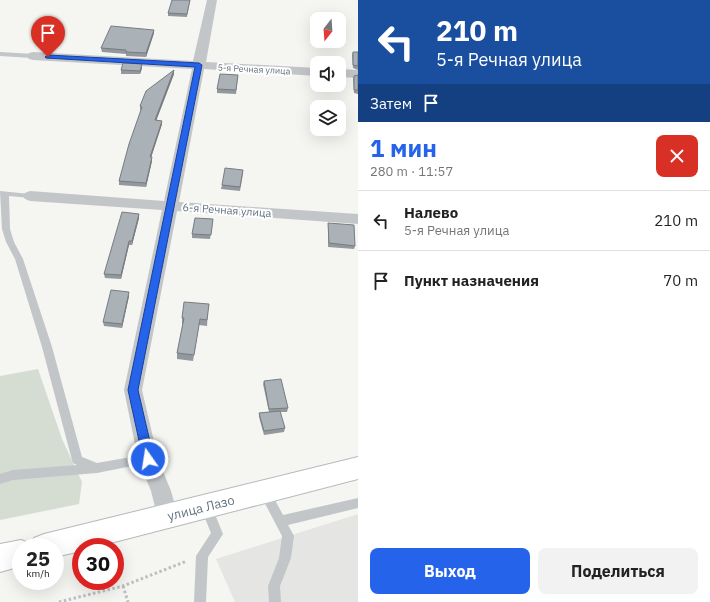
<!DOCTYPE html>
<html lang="ru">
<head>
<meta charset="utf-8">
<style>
  :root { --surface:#fff; --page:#f2f2f2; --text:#222; --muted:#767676; --line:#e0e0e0; --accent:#2563eb }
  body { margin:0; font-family:"IBM Plex Sans",sans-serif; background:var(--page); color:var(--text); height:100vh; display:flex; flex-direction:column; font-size:15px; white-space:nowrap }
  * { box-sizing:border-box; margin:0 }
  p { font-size:13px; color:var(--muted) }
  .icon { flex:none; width:22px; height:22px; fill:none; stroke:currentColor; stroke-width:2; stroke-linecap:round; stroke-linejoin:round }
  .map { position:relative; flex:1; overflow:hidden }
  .side { display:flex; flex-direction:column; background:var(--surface); width:352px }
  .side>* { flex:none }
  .hud { background:#1a4fa0; color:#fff; overflow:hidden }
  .needle { width:26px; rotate:197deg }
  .tools { position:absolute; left:310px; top:12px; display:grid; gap:8px }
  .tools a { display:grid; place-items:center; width:36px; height:36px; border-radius:8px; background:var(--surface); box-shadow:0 4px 16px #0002; font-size:20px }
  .speed { position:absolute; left:12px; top:538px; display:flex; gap:8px; font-size:20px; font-weight:700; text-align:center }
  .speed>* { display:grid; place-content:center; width:52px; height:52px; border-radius:50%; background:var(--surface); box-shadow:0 4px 16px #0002; line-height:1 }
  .speed small { font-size:10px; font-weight:400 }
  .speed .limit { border:6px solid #d22; background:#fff; color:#111 }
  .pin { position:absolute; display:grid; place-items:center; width:34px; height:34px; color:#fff; margin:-41px -17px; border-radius:50% 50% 50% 0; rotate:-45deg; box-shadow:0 0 4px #0007 }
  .pin .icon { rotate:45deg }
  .me { position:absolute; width:44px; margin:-22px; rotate:347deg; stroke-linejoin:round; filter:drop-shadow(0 0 3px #0008) }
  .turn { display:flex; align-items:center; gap:14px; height:84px; padding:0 12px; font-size:18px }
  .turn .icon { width:52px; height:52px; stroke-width:2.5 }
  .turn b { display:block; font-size:28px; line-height:34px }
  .then { display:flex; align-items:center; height:38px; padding:0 12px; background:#0003; gap:8px; font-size:15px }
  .round { display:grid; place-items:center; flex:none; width:42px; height:42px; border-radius:8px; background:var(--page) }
  .head { display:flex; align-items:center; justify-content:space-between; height:68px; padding:0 12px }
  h1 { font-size:24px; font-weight:700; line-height:30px; color:var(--accent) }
  .action { display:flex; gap:8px; margin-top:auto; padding:8px 12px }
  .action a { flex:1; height:46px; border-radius:8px; background:var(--accent); color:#fff; font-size:16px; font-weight:700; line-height:46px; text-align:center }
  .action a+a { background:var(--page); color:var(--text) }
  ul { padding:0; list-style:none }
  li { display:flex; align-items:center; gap:12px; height:60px; padding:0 12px; border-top:1px solid var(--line) }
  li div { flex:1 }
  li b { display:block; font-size:15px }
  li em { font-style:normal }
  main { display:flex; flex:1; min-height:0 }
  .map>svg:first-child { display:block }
</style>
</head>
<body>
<main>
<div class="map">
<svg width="358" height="602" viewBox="0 0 358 602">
  <rect width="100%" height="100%" fill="#f5f5f1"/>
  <path fill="#e5e6e4" d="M358 514V602H235L216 559Z"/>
  <path fill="#d5dcd2" d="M38 369 62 439 82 482 79 504 0 520V376Z"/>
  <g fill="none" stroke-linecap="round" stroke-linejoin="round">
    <g stroke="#b4b9be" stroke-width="2">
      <path id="secondary" d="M358 457V479L95 547H81V551L55 557V547H21V566L0 572V544L21 540 31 544 34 538 44 534Z"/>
    </g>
    <path stroke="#bcbec0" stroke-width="3" stroke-dasharray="2.5 2.5" stroke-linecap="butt" d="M123 586 128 602
      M59 602 123 586 187 561"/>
    <path fill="#c2c6c9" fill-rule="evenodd" d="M0 52 33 54 36 56 33 58 0 56Z
      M0 191 30 194 34 196 30 198 9 196 10 229 14 242 23 259 52 347 82 457 97 463 148 454 152 456 153 459 152 462 97 473 13 480 0 484V474L13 470 77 465 73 463 72 460 42 347 15 259 6 242 2 229Z
      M265 487 269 489 283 515 358 498V508L288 525 294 536 291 558 280 586 281 602H269L268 586 279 558 282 536 259 492 261 489Z
      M206 501 210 502 223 534 208 557 206 602H194L196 556 211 533 200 506 202 502Z"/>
    <path fill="#c2c6c9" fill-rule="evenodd" d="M207 0H217L206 62 317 68V76L204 69 179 202 358 214V224L177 211 142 390 158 459 171 491 178 516 175 523 167 526 159 523 151 491 138 459 124 390 162 210 30 201 25 199 23 196 25 193 30 191 164 201 192 69 33 60 29 59 27 56 29 53 33 52 193 61Z
      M339 69 358 70V78L339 77Z"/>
    <use href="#secondary" fill="#fff" fill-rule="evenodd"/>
  </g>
  <path fill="#92989d" d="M190 0 187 17 168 16V13Z
    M154 33 146 57 126 56V54L102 52 101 48Z
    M353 52H358V70L353 68 352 55Z
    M142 68 140 74H121V70Z
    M174 70V74L156 120 162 121V124L151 157H152V161L146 187 119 185V181L141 110H140V106Z
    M238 75 236 94 217 93V89Z
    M358 75V94L354 93 353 79 354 76Z
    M243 173 240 191 221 189 222 185Z
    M139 214V218L132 245H129L121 279 105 278 104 274Z
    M213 219 210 239 192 238V234Z
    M328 223 355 246 354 249 328 247Z
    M129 296 122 328 104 326 103 322Z
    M208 310 207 326 199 325 193 361 177 359V353L183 324H182V318Z
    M264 381 288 408 287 412H280L285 428 284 432 264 435 259 417V413L269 412 263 384Z"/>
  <path fill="#777c80" d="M154 30V33L146 57V53Z
    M142 64V68L140 74V71Z
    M174 70V74L155 124V120Z
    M162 121V124L150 161V157Z
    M152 157V161L146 187V183Z
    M139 214V218L132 245V241Z
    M129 241V245L121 279V275Z
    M129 292V296L122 328V324Z"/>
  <path fill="#aab1b7" stroke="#777c80" d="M172 0H190L187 14 168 13Z
    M111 26 154 30 146 53 126 52V50L101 48Z
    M353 52H358V66L353 65Z
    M123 63 142 64 140 71 121 70Z
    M174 70 155 120 162 121 150 157H152L146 183 119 181 129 144 142 107 140 106 146 91Z
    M220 74 238 75 236 90 217 89Z
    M358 75V90H354V76Z
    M225 168 243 170 240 187 222 185Z
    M122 212 139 214 132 241H129L121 275 104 274Z
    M195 218 213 219 211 235 192 234Z
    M328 223 354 225 355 246 329 243Z
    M111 290 129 292 122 324 103 322Z
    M184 302 209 304 207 320 200 319 194 355 177 353 184 318H182Z
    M281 379 288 408 269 409 264 381Z
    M280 411 285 428 264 431 259 413Z"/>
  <path fill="#2563eb" stroke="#184099" d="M48 55 199 63 202 65 138 390 154 459 152 463 148 464 144 463 143 459 128 390 195 67 46 58 45 57Z"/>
  <g text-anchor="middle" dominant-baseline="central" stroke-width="4" stroke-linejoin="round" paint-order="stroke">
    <g font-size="9" fill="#637382" stroke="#fff">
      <text transform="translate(254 69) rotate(3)">5-я Речная улица</text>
    </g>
    <g font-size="11" fill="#637382" stroke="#fff">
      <text transform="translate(227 210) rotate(4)">6-я Речная улица</text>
    </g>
    <g font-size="13" fill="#637382" stroke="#fff">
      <text transform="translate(201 508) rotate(-14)">улица Лазо</text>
    </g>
  </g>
</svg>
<div class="tools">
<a><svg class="needle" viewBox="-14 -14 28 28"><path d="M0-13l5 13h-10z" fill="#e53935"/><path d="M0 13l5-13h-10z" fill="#767676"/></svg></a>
<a><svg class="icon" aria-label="sound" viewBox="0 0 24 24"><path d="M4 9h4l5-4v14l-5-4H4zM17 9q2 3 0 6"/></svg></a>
<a><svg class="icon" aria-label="layers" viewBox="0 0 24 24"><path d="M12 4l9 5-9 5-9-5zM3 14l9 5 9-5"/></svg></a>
</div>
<div class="speed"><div>25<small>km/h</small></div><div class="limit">30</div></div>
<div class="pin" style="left:48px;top:57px;background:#d93025"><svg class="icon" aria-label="arrive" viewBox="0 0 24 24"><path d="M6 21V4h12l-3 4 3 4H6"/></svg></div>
<svg class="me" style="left:148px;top:459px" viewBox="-20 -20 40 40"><circle r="17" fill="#2563eb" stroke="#fff" stroke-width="3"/><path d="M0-11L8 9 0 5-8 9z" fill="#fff"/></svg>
</div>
<section class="side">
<div class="hud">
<div class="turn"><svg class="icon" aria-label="left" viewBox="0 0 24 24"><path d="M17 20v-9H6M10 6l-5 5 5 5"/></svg><div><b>210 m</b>5-я Речная улица</div></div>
<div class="then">Затем<svg class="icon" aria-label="arrive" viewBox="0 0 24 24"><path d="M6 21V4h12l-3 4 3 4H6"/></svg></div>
</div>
<div class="head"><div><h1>1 мин</h1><p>280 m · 11:57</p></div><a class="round" style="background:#d93025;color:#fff"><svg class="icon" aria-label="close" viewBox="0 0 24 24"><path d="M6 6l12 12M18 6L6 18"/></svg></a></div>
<ul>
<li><svg class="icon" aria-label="left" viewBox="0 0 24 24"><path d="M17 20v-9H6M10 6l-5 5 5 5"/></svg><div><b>Налево</b><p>5-я Речная улица</p></div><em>210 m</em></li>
<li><svg class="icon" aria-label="arrive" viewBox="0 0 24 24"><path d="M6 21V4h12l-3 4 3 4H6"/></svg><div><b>Пункт назначения</b></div><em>70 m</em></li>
</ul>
<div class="action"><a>Выход</a><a>Поделиться</a></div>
</section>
</main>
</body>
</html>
